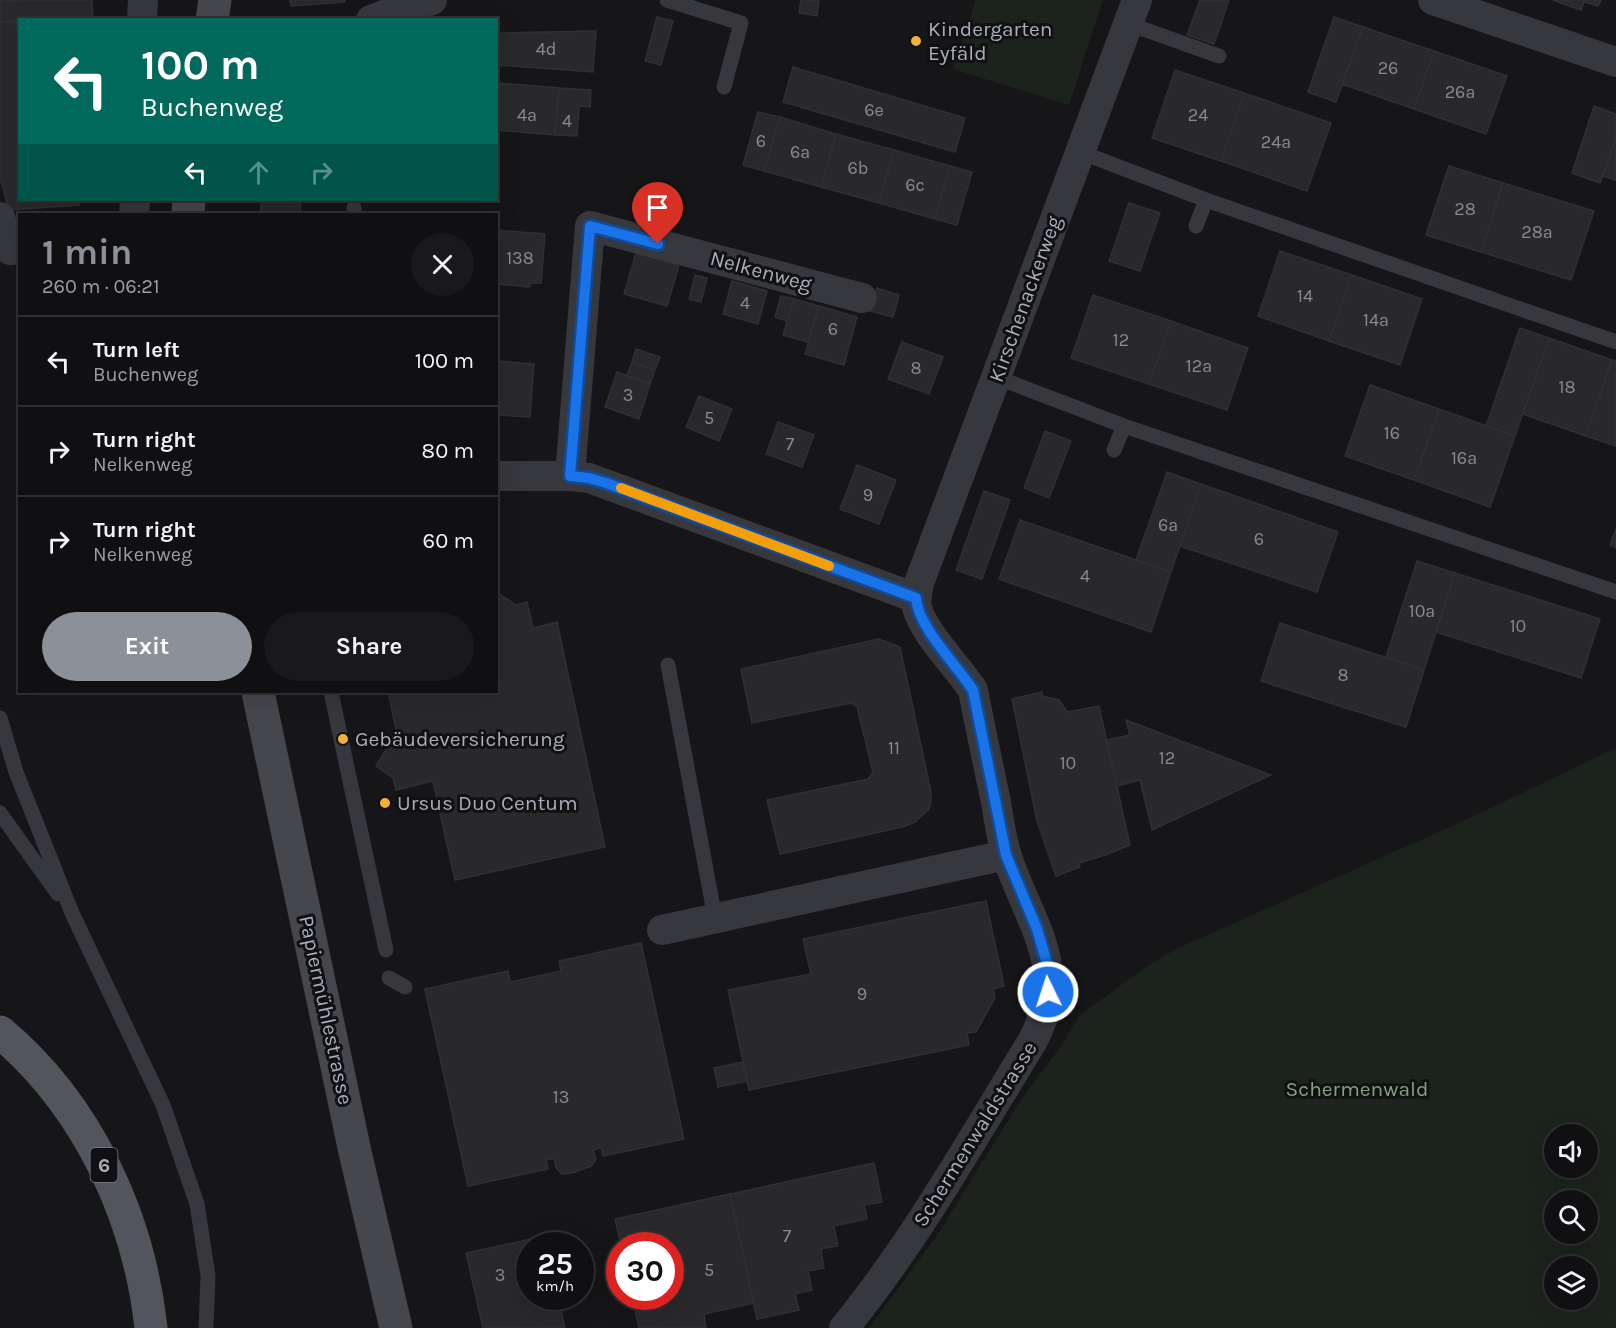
<!DOCTYPE html>
<html lang="en">
<head>
<meta charset="utf-8">
<style>
  :root { --surface:#101012; --page:#19191b; --text:#f1f3f6; --muted:#9c9d9f; --line:#303032; --accent:#8c9099 }
  body { margin:0; font-family:Karla,sans-serif; background:var(--page); color:var(--text); height:100vh; display:flex; flex-direction:column; font-size:22px; white-space:nowrap }
  * { box-sizing:border-box; margin:0 }
  p { font-size:20px; color:var(--muted) }
  .icon { flex:none; width:33px; height:33px; fill:none; stroke:currentColor; stroke-width:2; stroke-linecap:round; stroke-linejoin:round }
  .map { position:relative; flex:1; overflow:hidden }
  .drawer { position:absolute; left:18px; top:213px; width:480px; height:480px; display:flex; flex-direction:column; background:var(--surface); border-radius:0px; box-shadow:0 6px 24px #0002,0 0 0 2px var(--line) }
  .drawer>* { flex:none }
  .hud { position:absolute; left:18px; top:18px; width:480px; height:183px; border-radius:0px; box-shadow:0 6px 24px #0002,0 0 0 2px var(--line); background:#00695c; color:#fff; overflow:hidden }
  .controls { position:absolute; left:1544px; top:1124px; display:grid; gap:12px }
  .controls a { display:grid; place-items:center; width:54px; height:54px; border-radius:50%; background:var(--surface); box-shadow:0 6px 24px #0002,0 0 0 2px var(--line); font-size:30px }
  .speed { position:absolute; left:516px; top:1232px; display:flex; gap:12px; font-size:30px; font-weight:700; text-align:center }
  .speed>* { display:grid; place-content:center; width:78px; height:78px; border-radius:50%; background:var(--surface); box-shadow:0 6px 24px #0002,0 0 0 2px var(--line); line-height:1 }
  .speed small { font-size:15px; font-weight:400 }
  .speed .limit { border:9px solid #d22; background:#fff; color:#111 }
  .pin { position:absolute; display:grid; place-items:center; width:51px; height:51px; color:#fff; margin:-62px -26px; border-radius:50% 50% 50% 0; rotate:-45deg; box-shadow:0 0 6px #0007 }
  .pin .icon { rotate:45deg }
  .me { position:absolute; width:66px; margin:-33px; rotate:356deg; stroke-linejoin:round; filter:drop-shadow(0 0 4px #0008) }
  .turn { display:flex; align-items:center; gap:21px; height:126px; padding:0 24px; font-size:27px }
  .turn .icon { width:78px; height:78px; stroke-width:2.5 }
  .turn b { display:block; font-size:42px; line-height:51px }
  .lanes { display:flex; align-items:center; height:57px; padding:0 24px; background:#0003; justify-content:center; gap:30px; direction:ltr }
  .lanes .off { opacity:.35 }
  .round { display:grid; place-items:center; flex:none; width:63px; height:63px; border-radius:32px; background:var(--page) }
  .summary { display:flex; align-items:center; justify-content:space-between; height:102px; padding:0 24px }
  h1 { font-size:36px; font-weight:700; line-height:45px; color:var(--accent) }
  .button { display:flex; gap:12px; margin-top:auto; padding:12px 24px }
  .button a { flex:1; height:69px; border-radius:36px; background:var(--accent); color:#fff; font-size:24px; font-weight:700; line-height:69px; text-align:center }
  .button a+a { background:var(--page); color:var(--text) }
  ul { padding:0; list-style:none }
  li { display:flex; align-items:center; gap:18px; height:90px; padding:0 24px; border-top:2px solid var(--line) }
  li div { flex:1 }
  li b { display:block; font-size:22px }
  li em { font-style:normal }
  .map>svg:first-child { display:block }
</style>
</head>
<body>
<div class="map">
<svg width="1616" height="1328" viewBox="0 0 1616 1328">
  <rect width="100%" height="100%" fill="#161618"/>
  <path fill="#1c231d" fill-rule="evenodd" d="M976 0H1103L1069 105 953 69Z
    M1616 748V1328H869L936 1237 1022 1098 1062 1045 1079 1016 1143 969 1176 949 1470 818ZM1554 1134H1587V1167H1554ZM1554 1200H1587V1233H1554ZM1554 1266H1587V1299H1554Z"/>
  <path fill="#29292c" stroke="#303034" stroke-width="1.5" d="M0 0H92L93 18 20 20V21L0 22Z
    M290 0H345V2L291 6Z
    M801 0H819L817 16 799 13Z
    M1200 0H1229L1214 44 1187 35Z
    M1553 0H1601L1598 6 1584 2 1581 10Z
    M657 17 673 21 661 65 645 61Z
    M1334 17 1363 27 1336 102 1308 92Z
    M93 18V20H54Z
    M20 21V200H79V205L9 210 0 178V22Z
    M1363 27 1434 51 1414 109 1342 84Z
    M596 31 593 72 496 65V33Z
    M1434 51 1507 76 1486 134 1414 109Z
    M793 67 965 118 955 152 783 102Z
    M1175 70 1244 93 1221 161 1152 138Z
    M498 83 559 88 555 135 496 130Z
    M559 88 591 90 590 107 579 106 577 136 555 135Z
    M1244 93 1331 123 1307 191 1221 161Z
    M1594 106 1616 114V137L1600 183 1572 173Z
    M758 112 780 117 764 171 743 165Z
    M780 117 836 134 821 187 764 171Z
    M836 134 894 150 879 203 821 187Z
    M1616 137V180L1603 176Z
    M894 150 950 166 935 219 879 203Z
    M950 166 972 172 957 225 935 219Z
    M1449 166 1503 183 1481 252 1426 235Z
    M1503 183 1594 211 1571 280 1481 252Z
    M262 200H301L300 214H260Z
    M1129 203 1160 213 1140 271 1109 261Z
    M496 230 545 234 541 283H531L529 287 496 284Z
    M1280 251 1352 275 1329 341 1258 316Z
    M636 253 679 265 667 306 624 294Z
    M695 275 707 278 701 302 689 299Z
    M1352 275 1422 299 1400 365 1329 341Z
    M732 281 767 291 758 324 723 314Z
    M877 288 899 295 893 317 870 311Z
    M1093 295 1171 321 1149 384 1071 358Z
    M781 296 794 299 787 321 775 317Z
    M794 299 819 306 808 342 783 335Z
    M819 306 857 317 844 365 805 354Z
    M1171 321 1248 348 1227 410 1149 384Z
    M1520 328 1549 338 1515 436 1486 426Z
    M1549 338 1612 360 1586 436 1523 414Z
    M902 342 943 357 929 394 888 379Z
    M636 349 660 357 655 370 632 362Z
    M1612 360 1616 361V446L1586 436Z
    M496 361 534 364 530 417 496 415Z
    M632 362 655 370 650 384 627 376Z
    M617 372 650 384 639 419 605 407Z
    M1370 385 1439 409 1414 480 1345 456Z
    M699 396 732 409 719 441 686 427Z
    M1439 409 1515 436 1490 507 1414 480Z
    M778 422 814 435 802 467 766 454Z
    M1045 431 1071 441 1049 498 1024 488Z
    M857 465 896 480 879 524 840 509Z
    M1167 472 1201 484 1171 572 1136 560Z
    M1201 484 1338 532 1317 592 1180 546Z
    M984 491 1010 500 982 579 956 570Z
    M1020 520 1171 572 1151 632 999 579Z
    M1616 529V548L1610 545Z
    M1417 561 1455 573 1424 670 1386 657Z
    M1455 573 1600 619 1581 678 1436 632Z
    M498 593 516 605 527 602 533 628 557 622 605 847 455 880 433 781 396 790 393 778 376 766 387 748 384 737 397 734 388 692H496Z
    M1280 623 1424 670 1406 727 1261 681Z
    M879 639 900 647 931 792V802L929 809 915 822 902 827 780 854 767 800 868 779 873 772 857 707 851 703 752 723 741 669Z
    M1042 692V696L1059 700 1067 712 1099 706 1130 845 1105 855 1079 863 1080 867 1056 876 1037 821 1012 699Z
    M1126 720 1271 775 1152 830 1140 780 1117 786 1106 740 1130 735Z
    M986 901 1004 986 993 989 995 998 976 1032 967 1033 969 1045 749 1090 728 990 811 974 803 939Z
    M641 943 684 1139 603 1156 601 1148 593 1150 596 1159 592 1166 572 1173 562 1174 556 1168 554 1158 546 1160 548 1169 468 1186 425 989 508 971 510 982 561 971 559 961Z
    M743 1062 747 1081 718 1087 714 1068Z
    M874 1163 882 1202 864 1205 867 1219 834 1226 838 1246 821 1249 824 1268 808 1271 812 1290 795 1294 799 1310 757 1319 730 1194Z
    M730 1194 754 1303 704 1314 706 1328H639L632 1296H670V1245H621L615 1219Z
    M545 1236 547 1245H530V1296H558L565 1328H483L466 1253Z"/>
  <g fill="none" stroke-linecap="round" stroke-linejoin="round">
    <path stroke="#37383d" stroke-width="15" d="M667 0 741 23 724 87
      M1129 24 1219 56
      M1080 152 1206 200 1616 342
      M354 214V208
      M1196 226 1206 200
      M996 377 1124 426 1616 592
      M1114 450 1124 426
      M668 665 715 918
      M331 692 386 950
      M0 718 16 772 72 913 163 1105 197 1204 208 1276 206 1328
      M0 813 58 894
      M389 978 405 987"/>
    <path stroke="#37383d" stroke-width="30" d="M1433 0 1616 62
      M142 20 143 0
      M371 20 399 9 432 0
      M134 214 135 200
      M0 217 10 250 20 249
      M496 476H570L589 478 916 598
      M570 476 590 226 862 298
      M662 930 1006 855
      M844 1328C916 1240 972 1139 1032 1042 1072 968 1029 924 1007 856 1001 839 999 819 996 802 988 764 980 727 973 690 958 667 922 631 917 607 915 599 918 591 919 583L1137 0"/>
    <path stroke="#45474d" stroke-width="33" d="M212 20 215 0
      M188 214 189 200
      M258 692 355 1152 396 1328"/>
    <path stroke="#53555c" stroke-width="33" d="M0 1032C87 1105 139 1216 151 1328"/>
  </g>
  <g fill="none" stroke-linecap="round" stroke-linejoin="round">
    <g stroke="#114b97" stroke-width="15">
      <path id="route" d="M658 244 590 226 570 476 589 478 606 483 916 598C918 627 956 664 973 690L1006 855 1037 929 1046 960 1048 992"/>
    </g>
    <use href="#route" stroke="#1a73e8" stroke-width="10"/>
    <path stroke="#f59e0b" stroke-width="10" d="M621 488 829 566"/>
  </g>
  <g fill="#f2b134" stroke="#111113" stroke-width="2">
    <circle cx="916" cy="41" r="6"/>
    <circle cx="343" cy="739" r="6"/>
    <circle cx="385" cy="803" r="6"/>
  </g>
  <g text-anchor="middle" dominant-baseline="central" stroke-width="6" stroke-linejoin="round" paint-order="stroke">
    <g font-size="18" fill="#888b94">
      <text x="546" y="49">4d</text>
      <text x="1388" y="68">26</text>
      <text x="1460" y="92">26a</text>
      <text x="874" y="110">6e</text>
      <text x="527" y="115">4a</text>
      <text x="1198" y="115">24</text>
      <text x="567" y="121">4</text>
      <text x="761" y="141">6</text>
      <text x="1276" y="142">24a</text>
      <text x="800" y="152">6a</text>
      <text x="858" y="168">6b</text>
      <text x="915" y="185">6c</text>
      <text x="1465" y="209">28</text>
      <text x="1537" y="232">28a</text>
      <text x="520" y="258">138</text>
      <text x="1305" y="296">14</text>
      <text x="745" y="303">4</text>
      <text x="1376" y="320">14a</text>
      <text x="833" y="329">6</text>
      <text x="1121" y="340">12</text>
      <text x="1199" y="366">12a</text>
      <text x="916" y="368">8</text>
      <text x="1567" y="387">18</text>
      <text x="628" y="395">3</text>
      <text x="709" y="418">5</text>
      <text x="1392" y="433">16</text>
      <text x="790" y="444">7</text>
      <text x="1464" y="458">16a</text>
      <text x="868" y="495">9</text>
      <text x="1168" y="525">6a</text>
      <text x="1259" y="539">6</text>
      <text x="1085" y="576">4</text>
      <text x="1422" y="611">10a</text>
      <text x="1518" y="626">10</text>
      <text x="1343" y="675">8</text>
      <text x="894" y="748">11</text>
      <text x="1167" y="758">12</text>
      <text x="1068" y="763">10</text>
      <text x="862" y="994">9</text>
      <text x="561" y="1097">13</text>
      <text x="787" y="1236">7</text>
      <text x="709" y="1270">5</text>
      <text x="500" y="1275">3</text>
    </g>
    <rect fill="#111113" stroke="#7b7e86" stroke-width="1.5" x="90.5" y="1148" width="27" height="34" rx="4.5"/>
    <g font-size="20" font-weight="bold" fill="#a8adb8">
      <text x="104" y="1165">6</text>
    </g>
    <g font-size="21" fill="#a8adb8" stroke="#111113" text-anchor="start">
      <text x="928" y="29">Kindergarten<tspan x="928" dy="24">Eyfäld</tspan></text>
      <text x="355" y="739">Gebäudeversicherung</text>
      <text x="397" y="803">Ursus Duo Centum</text>
    </g>
    <g font-size="21" fill="#a8adb8" stroke="#111113">
      <text transform="translate(761 271) rotate(15)">Nelkenweg</text>
      <text transform="translate(1025 299) rotate(-70)">Kirschenackerweg</text>
      <text transform="translate(326 1010) rotate(78)">Papiermühlestrasse</text>
      <text transform="translate(975 1134) rotate(-58)">Schermenwaldstrasse</text>
    </g>
    <g font-size="21" fill="#7fa381" stroke="#111113">
      <text x="1357" y="1089">Schermenwald</text>
    </g>
  </g>
</svg>
<div class="controls">
<a><svg class="icon" aria-label="sound" viewBox="0 0 24 24"><path d="M4 9h4l5-4v14l-5-4H4zM17 9q2 3 0 6"/></svg></a>
<a><svg class="icon" aria-label="search" viewBox="0 0 24 24"><circle cx="10" cy="10" r="6"/><path d="M15 15l6 6"/></svg></a>
<a><svg class="icon" aria-label="layers" viewBox="0 0 24 24"><path d="M12 4l9 5-9 5-9-5zM3 14l9 5 9-5"/></svg></a>
</div>
<div class="speed"><div>25<small>km/h</small></div><div class="limit">30</div></div>
<div class="pin" style="left:658px;top:244px;background:#d93025"><svg class="icon" aria-label="arrive" viewBox="0 0 24 24"><path d="M6 21V4h12l-3 4 3 4H6"/></svg></div>
<svg class="me" style="left:1048px;top:992px" viewBox="-20 -20 40 40"><circle r="17" fill="#1a73e8" stroke="#fff" stroke-width="3"/><path d="M0-11L8 9 0 5-8 9z" fill="#fff"/></svg>
<div class="hud">
<div class="turn"><svg class="icon" aria-label="left" viewBox="0 0 24 24"><path d="M17 20v-9H6M10 6l-5 5 5 5"/></svg><div><b>100 m</b>Buchenweg</div></div>
<div class="lanes"><svg class="icon" aria-label="left" viewBox="0 0 24 24"><path d="M17 20v-9H6M10 6l-5 5 5 5"/></svg><svg class="icon off" aria-label="ahead" viewBox="0 0 24 24"><path d="M12 20V5M6 11l6-6 6 6"/></svg><svg class="icon off" aria-label="right" viewBox="0 0 24 24"><path d="M7 20v-9h11M14 6l5 5-5 5"/></svg></div>
</div>
<section class="drawer">
<div class="summary"><div><h1>1 min</h1><p>260 m · 06:21</p></div><a class="round"><svg class="icon" aria-label="close" viewBox="0 0 24 24"><path d="M6 6l12 12M18 6L6 18"/></svg></a></div>
<ul>
<li><svg class="icon" aria-label="left" viewBox="0 0 24 24"><path d="M17 20v-9H6M10 6l-5 5 5 5"/></svg><div><b>Turn left</b><p>Buchenweg</p></div><em>100 m</em></li>
<li><svg class="icon" aria-label="right" viewBox="0 0 24 24"><path d="M7 20v-9h11M14 6l5 5-5 5"/></svg><div><b>Turn right</b><p>Nelkenweg</p></div><em>80 m</em></li>
<li><svg class="icon" aria-label="right" viewBox="0 0 24 24"><path d="M7 20v-9h11M14 6l5 5-5 5"/></svg><div><b>Turn right</b><p>Nelkenweg</p></div><em>60 m</em></li>
</ul>
<div class="button"><a>Exit</a><a>Share</a></div>
</section>
</div>
</body>
</html>
